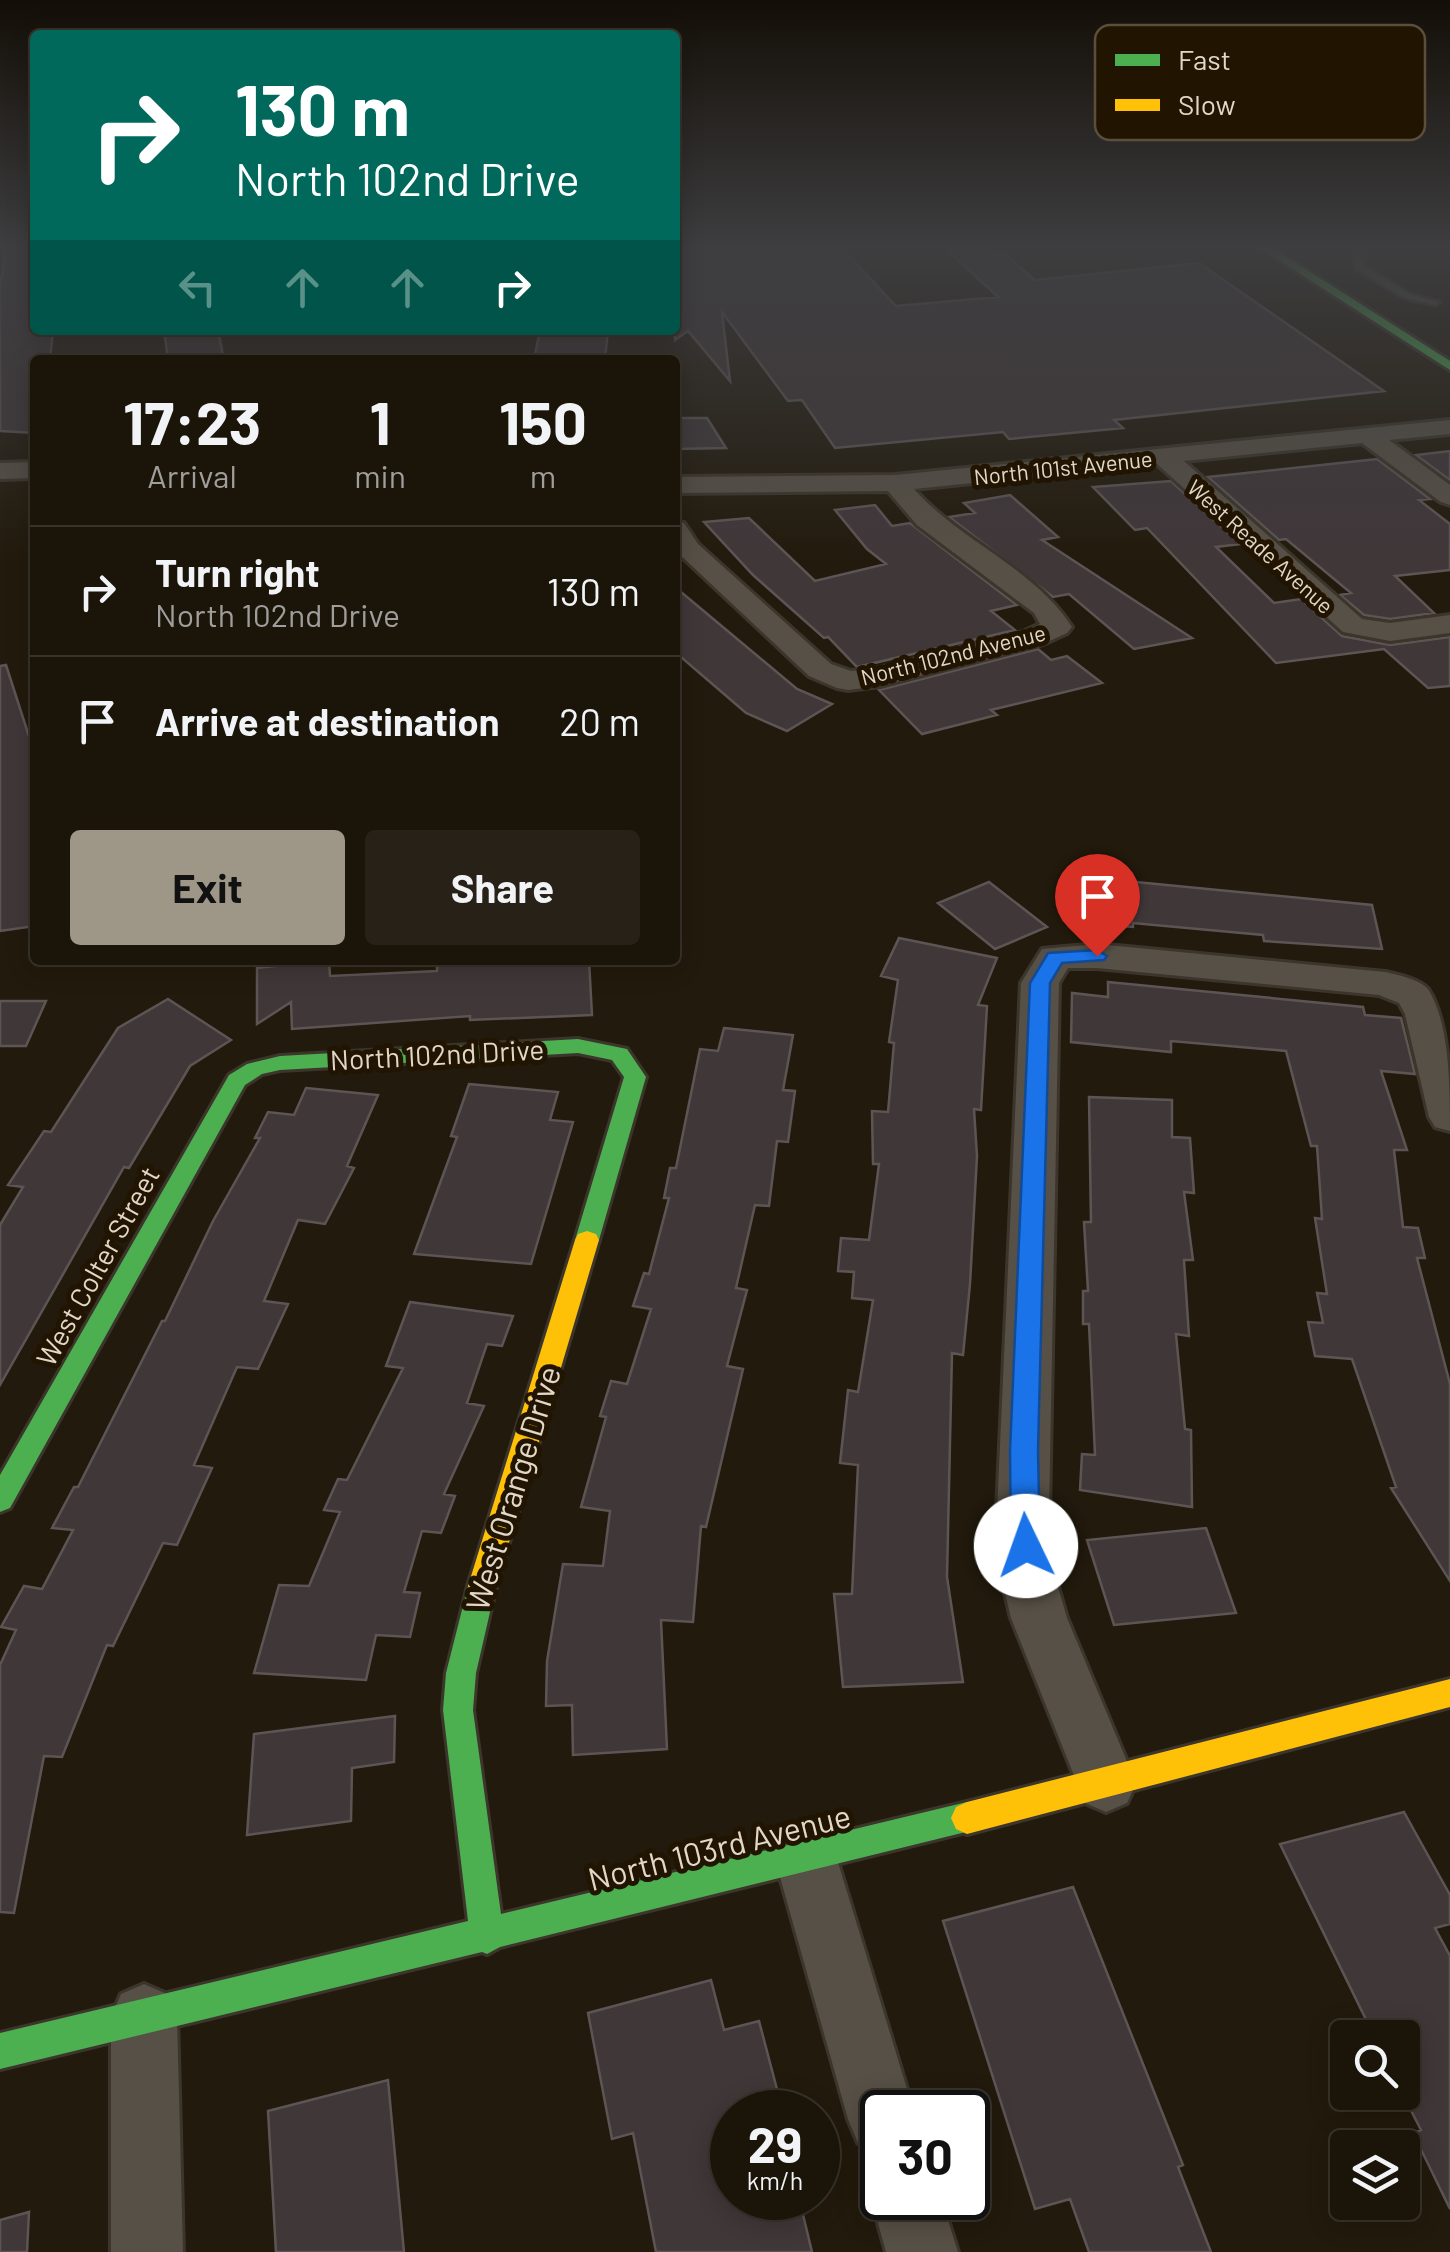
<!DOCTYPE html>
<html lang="en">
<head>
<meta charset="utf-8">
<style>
  :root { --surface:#1a1409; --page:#272117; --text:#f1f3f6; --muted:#9f9e9c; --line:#38332a; --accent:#9e9686 }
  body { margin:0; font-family:Barlow,sans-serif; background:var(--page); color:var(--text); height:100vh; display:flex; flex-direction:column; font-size:38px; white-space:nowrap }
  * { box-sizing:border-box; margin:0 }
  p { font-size:32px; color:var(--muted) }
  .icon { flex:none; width:55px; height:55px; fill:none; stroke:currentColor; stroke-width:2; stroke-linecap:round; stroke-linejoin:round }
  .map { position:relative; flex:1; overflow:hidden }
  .sheet { position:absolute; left:30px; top:355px; width:650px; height:610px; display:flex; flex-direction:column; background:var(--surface); border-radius:10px; box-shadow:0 5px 25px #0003,0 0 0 2px var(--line) }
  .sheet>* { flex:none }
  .hud { position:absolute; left:30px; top:30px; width:650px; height:305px; border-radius:10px; box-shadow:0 5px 25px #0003,0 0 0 2px var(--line); background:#00695c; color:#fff; overflow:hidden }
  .fabs { position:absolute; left:1330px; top:2020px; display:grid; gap:20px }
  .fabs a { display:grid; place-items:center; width:90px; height:90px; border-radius:10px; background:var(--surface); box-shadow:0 5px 25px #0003,0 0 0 2px var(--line); font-size:50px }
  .speed { position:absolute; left:710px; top:2090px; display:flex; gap:20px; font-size:50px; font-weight:700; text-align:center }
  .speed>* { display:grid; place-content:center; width:130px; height:130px; border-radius:50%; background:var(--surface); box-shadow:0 5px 25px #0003,0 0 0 2px var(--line); line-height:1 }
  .speed small { font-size:25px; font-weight:400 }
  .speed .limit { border:5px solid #111; border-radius:15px; background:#fff; color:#111 }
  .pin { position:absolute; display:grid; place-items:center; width:85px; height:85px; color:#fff; margin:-102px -42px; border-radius:50% 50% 50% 0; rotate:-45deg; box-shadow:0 0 10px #0007 }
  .pin .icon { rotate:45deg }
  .me { position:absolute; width:110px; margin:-55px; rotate:357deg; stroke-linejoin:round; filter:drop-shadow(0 0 8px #0008) }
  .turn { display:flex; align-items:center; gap:35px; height:210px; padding:0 40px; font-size:45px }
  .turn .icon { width:130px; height:130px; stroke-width:2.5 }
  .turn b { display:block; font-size:70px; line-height:85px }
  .lanes { display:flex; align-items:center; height:95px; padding:0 40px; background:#0003; justify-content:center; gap:50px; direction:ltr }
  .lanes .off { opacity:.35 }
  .eta { display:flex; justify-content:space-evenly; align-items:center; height:170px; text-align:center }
  .eta b { font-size:60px; font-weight:700; line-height:70px }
  .cta { display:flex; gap:20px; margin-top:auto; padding:20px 40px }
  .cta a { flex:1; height:115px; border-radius:10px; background:var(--accent); color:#111; font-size:40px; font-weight:700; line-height:115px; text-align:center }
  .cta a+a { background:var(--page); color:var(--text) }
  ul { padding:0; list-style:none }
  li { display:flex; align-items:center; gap:30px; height:130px; padding:0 40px; border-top:2px solid var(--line) }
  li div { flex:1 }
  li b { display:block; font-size:38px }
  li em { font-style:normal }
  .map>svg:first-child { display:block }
</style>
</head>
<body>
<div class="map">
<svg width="1450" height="2252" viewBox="0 0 1450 2252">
  <rect width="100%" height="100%" fill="#221a0c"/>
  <path fill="#403739" stroke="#5c5554" stroke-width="2.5" d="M7 245H35V330H53L50 360H35V433L0 431V286Z
    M675 245H839L896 306 998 297 948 251 988 248 996 255 1005 254 1035 280 1199 263 1384 391 1114 420 1123 428 1009 439 1003 432 835 448 802 400 788 401 722 312 730 381 688 331 675 340Z
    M164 330H218L224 360H168Z
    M540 330H608L605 360H534Z
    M675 418H707L726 448 675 449Z
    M1450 451V480L1416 455Z
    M1377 459 1430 499 1419 500 1450 524V570L1395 576 1434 613 1390 619 1364 615 1340 595 1351 593 1286 539 1279 540 1208 477Z
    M1171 481 1240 544 1216 547 1274 603 1301 599 1342 636 1390 645 1450 637V686L1428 688 1384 649 1276 663 1147 528 1135 530 1093 487Z
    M1010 495 1058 537 1042 540 1192 638 1134 649 1069 594 1053 597 949 517 975 513 964 503Z
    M875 505 892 526 910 523 1017 605 991 611 1015 630 857 667 828 637 824 638 753 575 704 522 749 518 815 581 886 564 867 549 835 510Z
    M675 587 797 689 832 704 787 731 746 713 675 652Z
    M1038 649 1051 660 1067 656 1102 683 991 710 997 715 922 734 879 690Z
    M6 665 35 755V926L0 931V666Z
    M1064 875 1372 905 1382 949 1264 941 1263 935 1133 923V927L1098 924 1097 906 1064 920Z
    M989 882 1047 927 995 949 938 903Z
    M899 938 997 958 978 1005 987 1006 981 1110 974 1109 977 1156 970 1284 963 1355 952 1353 947 1577 963 1682 843 1687 834 1594H852L858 1465 840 1463 848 1390 858 1392 873 1300 852 1298 854 1272 838 1271 841 1238 869 1240 879 1164H873L872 1111 888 1112 894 1043 889 1042 898 980 881 976Z
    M329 960 330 976 437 971V966L589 960 592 1015 470 1020V1016L292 1029 291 1002 257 1024V968Z
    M1108 982 1363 1007 1365 1015 1401 1018 1415 1074 1381 1071 1407 1150H1394L1403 1227 1418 1228 1425 1258H1417L1450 1384V1581L1391 1488 1396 1487 1352 1359 1315 1356 1308 1322 1323 1323 1317 1293 1327 1294 1315 1218 1322 1219 1317 1146H1311L1286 1051 1171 1041V1052L1071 1042 1072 993 1108 997Z
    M168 999 231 1040 190 1066 129 1168 124 1167 0 1385V1225L23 1187 8 1185 44 1131 51 1132 118 1028Z
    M0 1001H46L26 1046H0Z
    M724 1028 793 1035 783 1090 795 1091 788 1142 777 1141 769 1206 755 1205 736 1288 747 1290 727 1366 743 1369 706 1527 701 1526 693 1622 661 1620 667 1749 573 1755 572 1705 546 1706 547 1661 563 1564 603 1566 610 1511 581 1507 606 1417 600 1416 611 1381 627 1384 651 1309 633 1306 644 1273 649 1274 669 1198H664L670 1168H676L700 1049 718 1051Z
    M469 1084 558 1092 550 1120 573 1122 531 1264 414 1254 457 1137 451 1136Z
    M306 1088 378 1095 347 1166 354 1168 325 1224 298 1220 264 1301 288 1304 258 1369 237 1367 194 1465 212 1468 177 1545 163 1543 113 1646 107 1645 62 1757 44 1756 14 1913 0 1912V1665L16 1630 1 1627 24 1586 42 1589 73 1530 52 1528 74 1487H78L162 1321H165L213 1221 260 1138H255L268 1112 294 1115Z
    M1089 1097 1172 1100V1137L1190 1138 1194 1193 1184 1192 1193 1260H1184L1189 1336 1176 1334 1185 1429 1191 1430 1192 1507 1080 1490 1082 1454 1095 1455 1089 1324H1083V1291H1088L1084 1222H1091Z
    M410 1302 513 1316 502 1346 487 1344 467 1403 484 1406 444 1494 455 1496 441 1533 422 1531 404 1592 420 1593 410 1637 376 1635 366 1680 254 1673 279 1585 309 1586 340 1512 324 1510 338 1479 347 1480 403 1368 386 1366Z
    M1206 1528 1236 1613 1114 1625 1087 1540Z
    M395 1716 394 1762 352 1768 351 1821 247 1835 254 1734Z
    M1404 1812 1450 1895V1924L1435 1928 1450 1956V2209L1413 2133 1421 2130 1402 2093V2038H1375L1280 1844Z
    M1073 1887 1183 2165 1178 2167 1211 2252H1089L1070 2199 1035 2209 943 1921Z
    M711 1980 724 2030 759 2021 778 2093 732 2105V2198H799L812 2252H656L633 2133 612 2139 588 2013Z
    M388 2080 404 2252H276L268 2111Z
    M29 2212 27 2252H0V2220Z"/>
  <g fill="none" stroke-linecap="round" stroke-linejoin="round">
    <g stroke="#3b352b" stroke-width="5">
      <path id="lane" d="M1359 255 1367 257 1363 260 1364 266 1410 294 1440 302 1435 305 1404 298 1356 269 1353 259Z"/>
    </g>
    <g stroke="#3b352b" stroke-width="6">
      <path id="street" d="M1450 420V434L1389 440 1450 485V505L1441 502 1362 443 1184 461 1362 619 1390 623 1450 615V633L1390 641 1343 632 1157 464 914 489C960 541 1034 568 1072 627L1067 633 1043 644 880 686 848 690 837 688 809 676 675 550V521L684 523 698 544 831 664 851 671 880 668 1023 632 1040 624 1034 613 917 525 888 491 675 493V477L895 475Z
        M35 462V478L0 479V463Z
        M1097 944 1385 972C1398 975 1419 979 1428 989 1450 1023 1450 1088 1450 1131L1435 1127 1429 1117 1405 1014 1399 1003 1379 995 1097 968H1068L1059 983 1049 1512 1056 1580 1067 1618 1136 1783 1127 1803 1106 1812 1085 1803 1011 1618 1002 1580 997 1512 1021 983 1042 949Z
        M806 1828 828 1837 837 1859 914 2112H882V2153L858 2143 848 2119 775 1859 784 1837Z
        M144 1984 167 1994 177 2017 183 2252H111V2017L121 1994Z
        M882 2172V2198H941L958 2252H886L871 2198Z"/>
    </g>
    <g stroke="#3b352b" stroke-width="6">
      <path id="fast" d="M1255 245H1268L1450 361V370Z
        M578 1039 627 1049 646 1077 599 1240 596 1246H578L575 1240 624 1077 612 1060 578 1053 280 1070 262 1074 245 1085 10 1508 0 1512V1475L229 1075 247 1064 280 1056Z
        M482 1573 492 1577 496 1586 476 1673 473 1710 501 1914 967 1802 978 1807 983 1818 978 1829 500 1947 487 1954 482 1952 0 2069V2033L468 1921 443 1710 446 1673 468 1586 472 1577Z"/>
    </g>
    <g stroke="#3b352b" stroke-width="6">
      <path id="slow" d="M587 1231 596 1234 599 1240 496 1586 492 1595 482 1599 472 1595 468 1586 575 1240 578 1234Z
        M1450 1679V1707L967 1834 956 1829 951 1818 956 1807 967 1802Z"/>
    </g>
    <use href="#lane" fill="#575046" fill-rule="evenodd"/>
    <use href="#street" fill="#575046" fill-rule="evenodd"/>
    <use href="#fast" fill="#4caf50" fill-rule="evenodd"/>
    <use href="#slow" fill="#ffc107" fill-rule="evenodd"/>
  </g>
  <linearGradient id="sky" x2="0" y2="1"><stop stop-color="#130e07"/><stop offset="0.44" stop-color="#3e3e40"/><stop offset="1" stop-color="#3e3e40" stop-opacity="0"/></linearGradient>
  <rect width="1450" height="561" fill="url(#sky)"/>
  <path fill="#1a73e8" stroke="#114b97" stroke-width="2.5" d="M1097 950 1107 956 1104 960 1062 963 1050 983 1038 1451 1040 1546 1036 1555 1026 1558 1016 1555 1011 1546 1010 1451 1030 983 1048 953Z"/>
  <g text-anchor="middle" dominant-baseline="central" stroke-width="10" stroke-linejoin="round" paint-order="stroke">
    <g font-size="22" fill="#e1d8c8" stroke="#211400">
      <text transform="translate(1063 467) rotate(-6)">North 101st Avenue</text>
      <text transform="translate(1261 546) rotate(42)">West Reade Avenue</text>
      <text transform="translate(953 654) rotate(-14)">North 102nd Avenue</text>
    </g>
    <g font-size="28" fill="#e1d8c8" stroke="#211400">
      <text transform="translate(437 1054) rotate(-3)">North 102nd Drive</text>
      <text transform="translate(97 1266) rotate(-61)">West Colter Street</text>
    </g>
    <g font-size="32" fill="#e1d8c8" stroke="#211400">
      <text transform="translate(512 1488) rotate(-73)">West Orange Drive</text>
      <text transform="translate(719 1846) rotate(-14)">North 103rd Avenue</text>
    </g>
  </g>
  <rect x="1095" y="25" width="330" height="115" rx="15" fill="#211400" stroke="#5b4f3c" stroke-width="2.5"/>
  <rect x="1115" y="54" width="45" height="12" fill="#4caf50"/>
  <rect x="1115" y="99" width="45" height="12" fill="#ffc107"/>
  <g font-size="28" fill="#e1d8c8">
    <text x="1178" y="70">Fast</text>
    <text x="1178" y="115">Slow</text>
  </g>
</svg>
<div class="fabs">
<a><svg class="icon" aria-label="search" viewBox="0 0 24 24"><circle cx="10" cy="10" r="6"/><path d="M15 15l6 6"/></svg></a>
<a><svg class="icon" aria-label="layers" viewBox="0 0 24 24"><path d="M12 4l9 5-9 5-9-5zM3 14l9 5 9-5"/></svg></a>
</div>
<div class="speed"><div>29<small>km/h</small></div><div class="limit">30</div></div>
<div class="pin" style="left:1097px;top:956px;background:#d93025"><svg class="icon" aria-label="arrive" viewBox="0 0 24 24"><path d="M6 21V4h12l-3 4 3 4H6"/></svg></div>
<svg class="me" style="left:1026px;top:1546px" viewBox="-20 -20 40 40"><circle r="19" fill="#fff"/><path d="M0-13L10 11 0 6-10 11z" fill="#1a73e8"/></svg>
<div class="hud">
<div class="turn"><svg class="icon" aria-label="right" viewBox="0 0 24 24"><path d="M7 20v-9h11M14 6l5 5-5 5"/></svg><div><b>130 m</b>North 102nd Drive</div></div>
<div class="lanes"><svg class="icon off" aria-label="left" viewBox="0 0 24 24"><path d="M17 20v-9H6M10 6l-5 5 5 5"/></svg><svg class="icon off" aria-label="ahead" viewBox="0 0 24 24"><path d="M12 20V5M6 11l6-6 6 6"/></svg><svg class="icon off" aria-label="ahead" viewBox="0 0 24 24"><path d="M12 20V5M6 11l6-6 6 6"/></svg><svg class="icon" aria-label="right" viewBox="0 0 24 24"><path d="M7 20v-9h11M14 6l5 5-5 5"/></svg></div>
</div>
<section class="sheet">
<div class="eta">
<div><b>17:23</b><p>Arrival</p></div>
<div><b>1</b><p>min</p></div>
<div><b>150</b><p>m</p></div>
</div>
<ul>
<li><svg class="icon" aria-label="right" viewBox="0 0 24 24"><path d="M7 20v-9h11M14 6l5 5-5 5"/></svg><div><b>Turn right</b><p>North 102nd Drive</p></div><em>130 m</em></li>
<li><svg class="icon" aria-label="arrive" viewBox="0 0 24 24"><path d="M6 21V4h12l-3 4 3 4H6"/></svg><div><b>Arrive at destination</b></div><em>20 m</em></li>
</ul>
<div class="cta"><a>Exit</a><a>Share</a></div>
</section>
</div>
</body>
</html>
